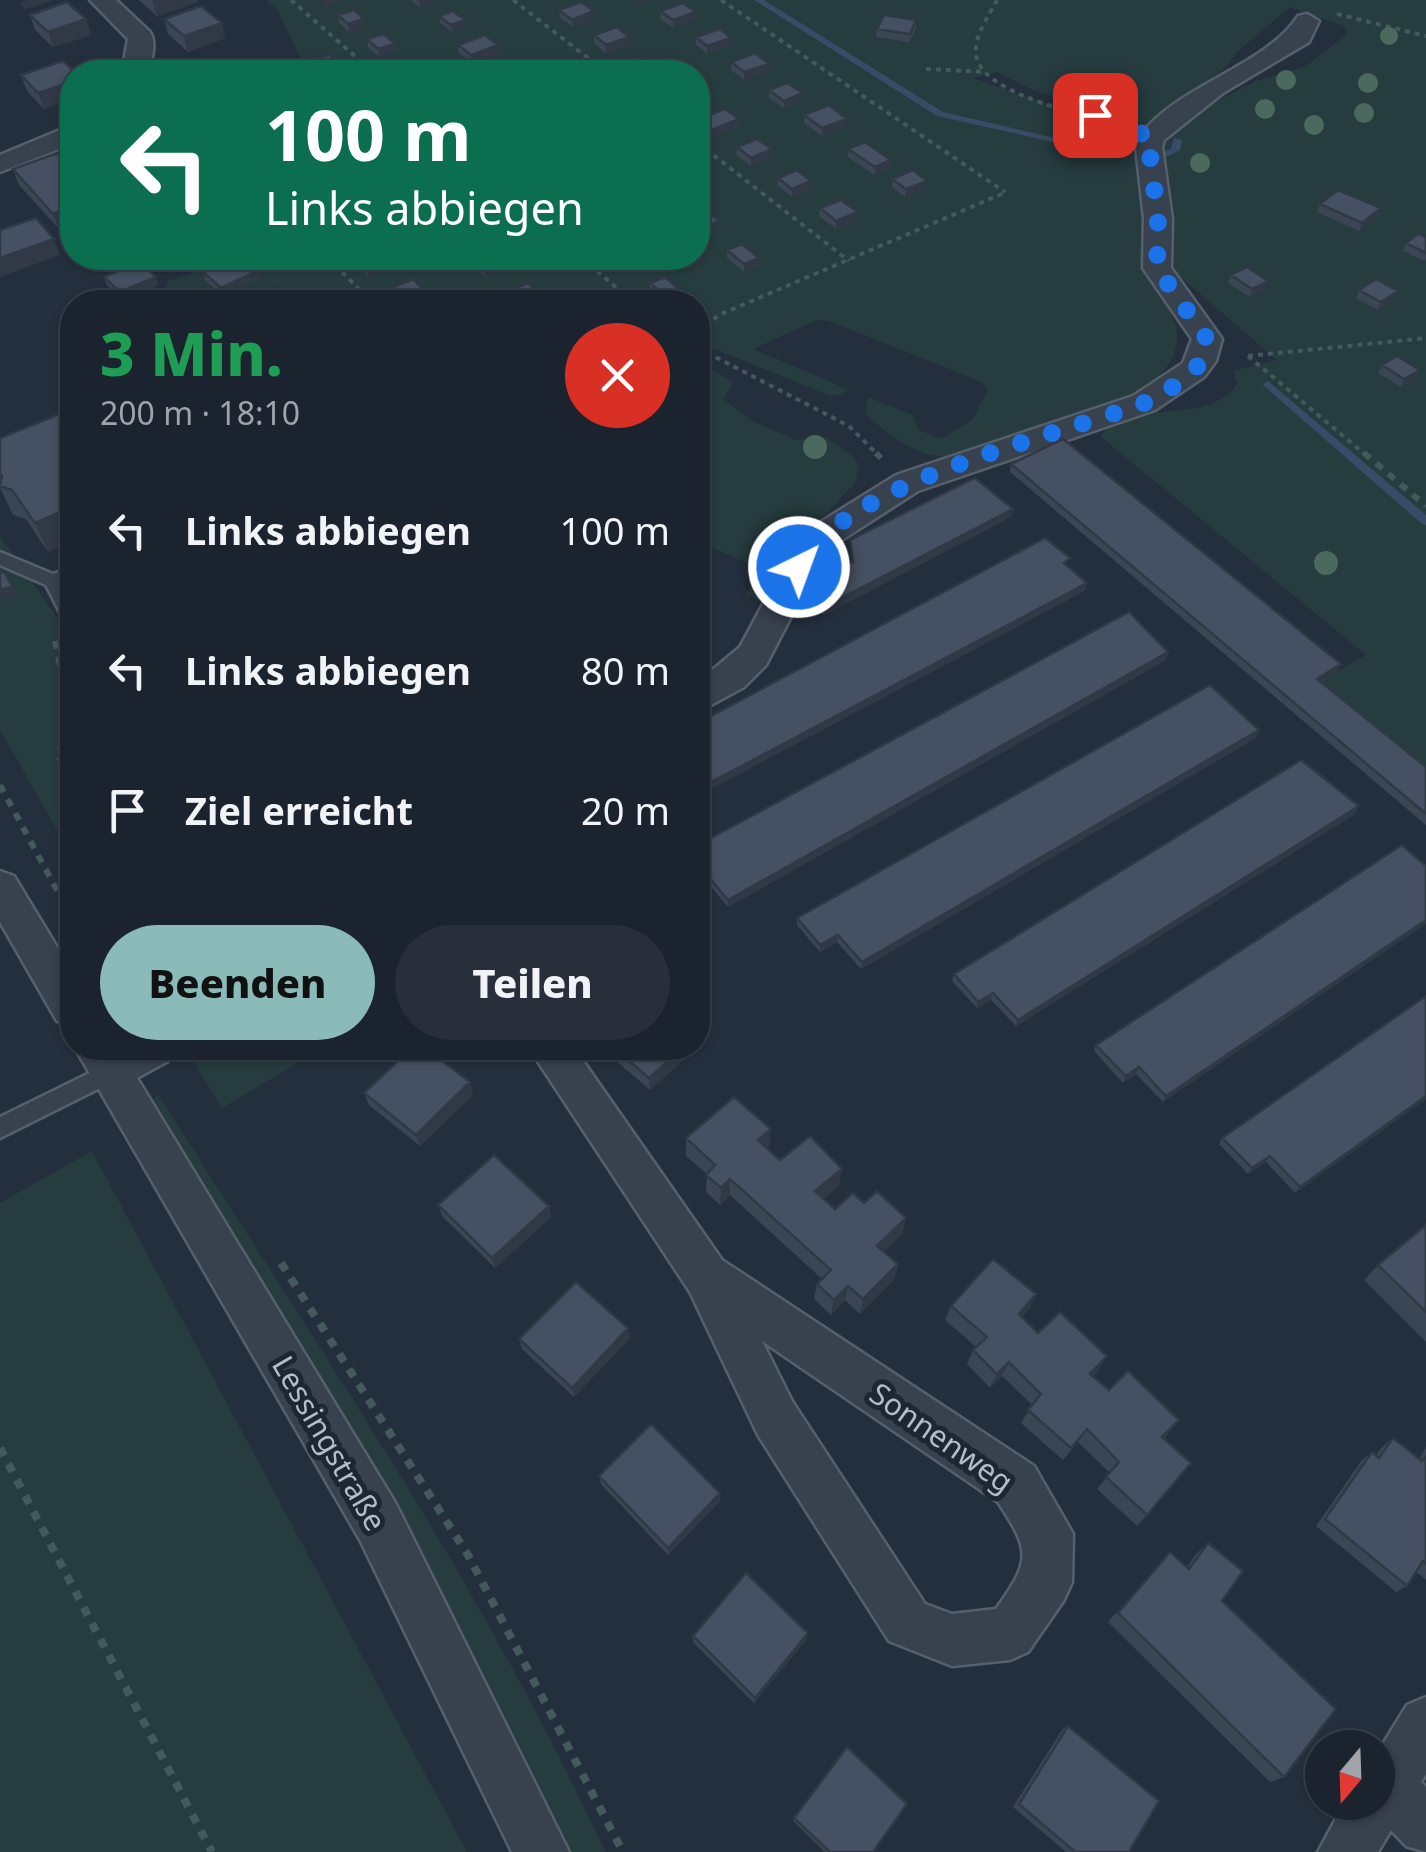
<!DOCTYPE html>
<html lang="de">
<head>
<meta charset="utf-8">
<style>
  :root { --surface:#1b232e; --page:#282f3a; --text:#f1f3f6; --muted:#a0a4aa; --line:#39404a; --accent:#8bbbb9 }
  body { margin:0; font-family:"Noto Sans",sans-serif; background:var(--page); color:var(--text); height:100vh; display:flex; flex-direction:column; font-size:38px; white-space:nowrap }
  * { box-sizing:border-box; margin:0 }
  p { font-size:32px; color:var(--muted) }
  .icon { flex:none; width:55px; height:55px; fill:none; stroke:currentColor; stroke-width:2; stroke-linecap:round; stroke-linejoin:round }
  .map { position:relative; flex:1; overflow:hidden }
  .panel { position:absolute; left:60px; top:290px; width:650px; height:770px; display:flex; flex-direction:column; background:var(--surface); border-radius:40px; box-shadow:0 2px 8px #0004,0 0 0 2px var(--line) }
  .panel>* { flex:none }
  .top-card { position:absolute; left:60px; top:60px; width:650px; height:210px; border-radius:40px; box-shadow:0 2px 8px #0004,0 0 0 2px var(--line); background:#0b6e4f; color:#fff; overflow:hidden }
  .needle { width:65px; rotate:199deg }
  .controls { position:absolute; left:1305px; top:1730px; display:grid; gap:20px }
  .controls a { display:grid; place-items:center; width:90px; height:90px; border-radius:50%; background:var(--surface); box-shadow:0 2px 8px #0004,0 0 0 2px var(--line); font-size:50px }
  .pin { position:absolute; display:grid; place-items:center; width:85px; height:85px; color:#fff; margin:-42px; border-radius:20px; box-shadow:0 5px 15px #0006 }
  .me { position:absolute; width:110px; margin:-55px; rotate:42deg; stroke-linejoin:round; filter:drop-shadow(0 0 8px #0008) }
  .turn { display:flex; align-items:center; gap:35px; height:210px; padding:0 40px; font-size:45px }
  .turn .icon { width:130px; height:130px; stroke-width:2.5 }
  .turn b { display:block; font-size:70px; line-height:85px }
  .round { display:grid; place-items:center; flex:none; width:105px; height:105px; border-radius:52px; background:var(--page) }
  .headline { display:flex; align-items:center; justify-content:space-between; height:170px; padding:0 40px }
  h1 { font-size:60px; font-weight:800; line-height:75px; color:#1e9e55 }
  .action { display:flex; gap:20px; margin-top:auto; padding:20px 40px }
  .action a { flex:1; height:115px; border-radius:60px; background:var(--accent); color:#111; font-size:40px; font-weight:800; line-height:115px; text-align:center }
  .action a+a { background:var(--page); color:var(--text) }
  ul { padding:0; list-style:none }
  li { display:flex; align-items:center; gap:30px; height:140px; padding:0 40px }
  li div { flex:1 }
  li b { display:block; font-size:38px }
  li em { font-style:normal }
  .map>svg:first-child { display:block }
</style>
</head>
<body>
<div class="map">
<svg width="1426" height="1852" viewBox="0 0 1426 1852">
  <rect width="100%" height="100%" fill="#242f3e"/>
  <path fill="#263c3f" d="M267 0H1426V778L1313 686 1366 655 1100 436C1133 396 1207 428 1237 384L1233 371 1277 360 1169 267 1161 151 1172 133 1213 103 1256 81 1305 67 1347 34 1344 26 1290 7 1236 53 1227 66 1152 124 1144 126 1035 91 997 72 973 78 1093 120C1129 135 1136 151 1143 188 1145 200 1149 214 1148 225 1146 242 1141 253 1146 270 1155 303 1192 319 1171 360 1164 374 1146 388 1133 396 1103 412 965 461 937 456 910 452 885 432 866 414L868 397 913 415 919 430 941 439 972 420 988 390 982 382 829 321 817 320 753 349 847 389 842 395 830 396 710 347 698 352V302H169L163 295 168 281 190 274 212 258H698V72H307L278 11Z
    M698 360 733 383 723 399 754 422 796 440 825 437 853 456 859 465 855 483 796 545 768 596 760 601 745 595 764 571 698 541Z
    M0 536 72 639V856L0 730Z
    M198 1048H323L222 1108 191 1058Z
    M158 1094C314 1342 483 1585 605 1852H560L151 1103Z
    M92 1151 467 1852H0V1203Z"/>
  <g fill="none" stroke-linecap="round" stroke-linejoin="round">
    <path fill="#394c67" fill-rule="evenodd" d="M754 0H764L943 112 1103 149 1098 152 937 116Z
      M1174 138 1182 140 1180 150 1169 156H1163V152L1171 149Z
      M1268 381 1426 515V525L1422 524 1264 386 1263 384Z"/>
    <g stroke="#565f6c" stroke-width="5">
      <path id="service" d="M0 552 53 574 72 568V580L62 584 72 604V626L66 624 46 585 0 565Z
        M110 1063 118 1065 121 1072 118 1079 0 1138V1117Z"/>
    </g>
    <g stroke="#565f6c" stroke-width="5">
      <path id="minor" d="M90 0H116L150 32C157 43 152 61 146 72H122L128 39Z
        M1307 14 1319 21 1309 42 1223 93 1164 140 1162 147 1172 219 1171 268 1222 339 1216 361 1204 377 1155 410 918 491 825 551 766 665 744 687 698 712V682L740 647 800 535 896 475 1133 396 1183 363 1192 339 1143 268 1144 219 1136 147 1139 137C1178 84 1265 67 1298 16Z
        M72 125V144L0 172V155Z
        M0 871 14 876 72 972V1026L57 1021 0 922Z
        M75 1048H174L168 1061 137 1078 396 1504 569 1852H512L360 1540Z
        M529 1048H574L722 1260 1034 1466 1073 1534 1072 1582 1064 1600 1028 1652 1010 1660 952 1666 889 1641 758 1435 690 1292ZM762 1341 998 1502C1031 1552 1031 1560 996 1609L952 1614 925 1604 792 1401Z
        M1426 1697V1774L1421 1782 1426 1787V1852L1406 1846 1391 1830 1378 1852H1318L1345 1802H1378V1752L1407 1705Z"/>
    </g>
    <path stroke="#44595c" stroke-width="4" stroke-dasharray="5 5" stroke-linecap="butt" d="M291 0 373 72
      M513 0 606 72
      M721 0 1005 192
      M997 0C989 16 971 39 977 59 988 96 1089 116 1123 127
      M1337 14 1426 36
      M926 69 985 72
      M698 143 849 261
      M328 258 372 302
      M582 258 633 302
      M698 332 719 315 1004 193
      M698 348 849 426 879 456
      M1248 356 1367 456
      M1248 356 1426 338"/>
    <path stroke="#44595c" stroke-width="6" stroke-dasharray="8 8" stroke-linecap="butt" d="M876 453 881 458
      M1364 453 1426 506
      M55 641 72 727
      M72 730 57 754 72 780
      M0 785 72 918"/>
    <path stroke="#44595c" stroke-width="8" stroke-dasharray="9 9" stroke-linecap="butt" d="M281 1263 468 1555 623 1852
      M0 1448 212 1852"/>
    <use href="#service" fill="#38414e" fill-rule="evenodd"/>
    <use href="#minor" fill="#38414e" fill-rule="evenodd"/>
  </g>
  <g fill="#4b6a5d">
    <circle cx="1389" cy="36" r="9"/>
    <circle cx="1286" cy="80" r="10"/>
    <circle cx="1368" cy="83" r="10"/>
    <circle cx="1265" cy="109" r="10"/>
    <circle cx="1364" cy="113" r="10"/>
    <circle cx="1314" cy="125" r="10"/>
    <circle cx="1200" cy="163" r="10"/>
    <circle cx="815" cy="447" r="12"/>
    <circle cx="1326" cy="563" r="12"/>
  </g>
  <path fill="#3b4654" d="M139 0H198V2L157 16Z
    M411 0H435L436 3 420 8Z
    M559 10 595 19 573 27 560 18Z
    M660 11 696 19 673 28 660 19Z
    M30 15 86 19 91 35 53 47 35 30Z
    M338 15 364 19 366 27 349 32 339 23Z
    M439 16 466 28 452 32 440 23Z
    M164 19 222 23 225 38 188 52 168 34Z
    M916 20V28L909 42 876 37 877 29Z
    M594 35 629 45 606 53 594 43Z
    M696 37 731 38V45L707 54 696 45Z
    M367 39 396 51 379 57 368 47Z
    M458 45 499 53 472 63 459 53Z
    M627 62 657 72H630L627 70Z
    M731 62 769 64V72L744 80 731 70Z
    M75 72 44 109 27 91 21 75Z
    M769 90 802 101 784 108 769 98Z
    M804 115 847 119V126L822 136 804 123Z
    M698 119H739V127L709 138 698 129Z
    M737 147 771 157 751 166 736 155Z
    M848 149 891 168 874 175 848 157Z
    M58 153 59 229 19 185 13 169Z
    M778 178 811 181V189L792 197 778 186Z
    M892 179 926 189 905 197 892 187Z
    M1320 204 1378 216 1359 231 1317 212Z
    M820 208 857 220 836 229 819 216Z
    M1426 237V259L1424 261 1403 251 1406 243Z
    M727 250 759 258V266L744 272 727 258Z
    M355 258H381L387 270 368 277 356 263Z
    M471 258 509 259 510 267 485 277 472 265Z
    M611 258H648V260L625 269Z
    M257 271 259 279 223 296 205 280 203 272Z
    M1231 275 1268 281 1266 289 1250 297 1228 283Z
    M104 277 159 285 123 300 107 285Z
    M650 283 681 291V299L672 302H663L650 291Z
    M387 290 429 302H394L389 298Z
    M1359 290 1398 291 1395 299 1378 310 1356 298Z
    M508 291 542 299 543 302H513L509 299Z
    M1382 365 1420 370 1416 378 1401 387 1378 373Z
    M72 409V541L48 552 26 519 13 515 0 488V438Z
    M1011 464 1337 672 1321 682 1426 767V825L1010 472Z
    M1013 509 1011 517 824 615 804 596V588L851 563 850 540Z
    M1168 652 1166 660 728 907 708 883 698 845Z
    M1256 738 861 969 837 942 820 952 797 925V918Z
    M1355 814 1016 1026 991 1000 977 1008 952 981 954 974Z
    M1402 845 1163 1102 1136 1074 1123 1083 1094 1051 1096 1045Z
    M706 1040 650 1090 601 1048H698Z
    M364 1093 473 1095 420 1146 369 1105Z
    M1426 1099 1295 1193 1266 1162 1248 1174 1219 1144 1222 1138Z
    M686 1138 770 1146 767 1148 780 1160 839 1186 823 1199 835 1209 864 1203 906 1218 902 1234 884 1252 898 1264 894 1279 860 1314 845 1300 831 1315 814 1299 817 1284 822 1279 730 1195 720 1205 706 1192 707 1174 686 1156Z
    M438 1205 549 1206 551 1217 495 1268 442 1216Z
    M1426 1225V1342L1364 1280 1378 1265Z
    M951 1306 1030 1308 1022 1317 1038 1333 1099 1370 1093 1376 1109 1390 1169 1433 1164 1438 1147 1515 1137 1526 1097 1489 1110 1473 1078 1442 1063 1460 1021 1423 1032 1405 1002 1376 990 1388 967 1364 973 1350 976 1347 945 1320Z
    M630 1338 574 1397 522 1349 519 1339Z
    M1393 1438 1419 1459 1426 1447V1580L1416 1572 1407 1586 1396 1592 1316 1526 1362 1460 1372 1452 1376 1455 1382 1447Z
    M599 1476 720 1493V1501L668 1555 601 1484Z
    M1208 1543 1222 1601 1284 1777 1270 1782 1108 1622 1170 1552 1187 1567 1196 1554Z
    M693 1636 807 1639 754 1703 693 1642Z
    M1068 1726 1129 1852H1066L1013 1807 1062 1730Z
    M794 1818 873 1852H825L793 1821Z"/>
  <path fill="#303945" d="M28 0H54L23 10 20 2Z
    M152 0H198V2L157 16Z
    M322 0H342L343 1 324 7Z
    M419 0H435L436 3 420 8Z
    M636 0H650L636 5Z
    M594 11 595 19 573 27 572 20Z
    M696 12V19L673 28V20Z
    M86 19 91 35 53 47 48 32Z
    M364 19 366 27 349 32 348 24Z
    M465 20 466 28 452 32 451 25Z
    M222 23 225 38 188 52 184 36Z
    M629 37V45L606 53V45Z
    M731 38V45L707 54V46Z
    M395 44 396 51 379 57 378 49Z
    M498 45 499 53 472 63 471 55Z
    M769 64V72L744 80V72Z
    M336 66 337 72H320L319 69Z
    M72 82V99L44 109 38 93Z
    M803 93 802 101 784 108V101Z
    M739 119V127L709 138V131Z
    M847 119V126L822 136V128Z
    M772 149 771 157 751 166V158Z
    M891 160V168L874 175 875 167Z
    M811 181V189L792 197V189Z
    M927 181 926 189 905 197 906 189Z
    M72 206V224L59 229 53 214Z
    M1381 208 1378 216 1359 231 1362 223Z
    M858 212 857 220 836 229V221Z
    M719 221V229L702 237V229Z
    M54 239 60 255 0 277V258Z
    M634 258H648V260L625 269V261Z
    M759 258V266L744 272V264Z
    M509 259 510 267 485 277 484 269Z
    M385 262 387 270 368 277 367 269Z
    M257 271 259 279 223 296 221 288Z
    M156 277 159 285 123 300 120 292Z
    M1268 281 1266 289 1250 297 1252 289Z
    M681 291V299L672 302H666V297Z
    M1398 291 1395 299 1378 310 1381 302Z
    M427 294 429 302H405Z
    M1420 370 1416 378 1401 387 1404 379Z
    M72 507V541L48 552 35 523Z
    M1013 509 1011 517 824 615V607Z
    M1087 583 1085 591 698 796V789Z
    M12 586 16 594 0 600V590Z
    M1168 652 1166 660 728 907V900Z
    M1341 664 1337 672 1313 686 1317 679Z
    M1259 730 1256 738 861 969 862 962Z
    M1359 806 1355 814 1016 1026 1018 1020Z
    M708 876V883L698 888V881Z
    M1426 920V924L1163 1102 1166 1096Z
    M838 935 837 942 820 952V945Z
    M993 993 991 1000 977 1008 978 1002Z
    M706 1027V1040L650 1090 649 1078 683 1048H698V1035Z
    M1139 1067 1136 1074 1123 1083 1126 1076Z
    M470 1082 473 1095 420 1146 416 1135Z
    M1426 1096V1099L1295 1193 1300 1187Z
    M771 1129 770 1146 757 1158 758 1140Z
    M1270 1156 1266 1162 1248 1174 1252 1168Z
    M842 1169 839 1186 812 1207 815 1191Z
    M730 1179V1195L720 1205 721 1188Z
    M549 1206 551 1217 495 1268 492 1258Z
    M906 1218 902 1234 874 1262 877 1246Z
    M898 1264 894 1279 860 1314 863 1299Z
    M848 1286 845 1300 831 1315 834 1300Z
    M1036 1294 1030 1308 1012 1328 1019 1314Z
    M628 1328 630 1338 574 1397 572 1388Z
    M1107 1356 1099 1370 1082 1387 1090 1374Z
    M1009 1362 1002 1376 990 1388 997 1374Z
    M720 1493V1501L668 1555V1548Z
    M808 1633 807 1639 754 1703 755 1698Z"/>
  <path fill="#455162" stroke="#303945" stroke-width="2.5" d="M67 2 86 19 48 32 30 15Z
    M581 2 594 11 572 20 559 10Z
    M683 3 696 12 673 20 660 11Z
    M201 6 222 23 184 36 164 19Z
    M354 10 364 19 348 24 338 15Z
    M453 11 465 20 451 25 439 16Z
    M884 15 916 20 910 34 877 29Z
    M617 27 629 37 606 45 594 35Z
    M720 29 731 38 707 46 696 37Z
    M384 34 395 44 378 49 367 39Z
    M485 35 498 45 471 55 458 45Z
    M755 53 769 64 744 72 731 62Z
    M330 55 336 66 319 69 314 59Z
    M642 57 657 69 647 72H640L627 62Z
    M194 60 208 72H160Z
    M63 61 75 72H72V82L38 93 21 75Z
    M414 63 420 70 406 72 400 67Z
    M521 63 531 72H511L505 67Z
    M787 83 803 93 784 101 769 90Z
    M829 105 847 119 822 128 804 115Z
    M725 109 739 119 709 131 698 121V119Z
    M757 139 772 149 751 158 737 147Z
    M865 142 891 160 875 167 848 149Z
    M58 153 72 169V206L53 214 13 169Z
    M797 170 811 181 792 189 778 178Z
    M913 170 927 181 906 189 892 179Z
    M1338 190 1381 208 1362 223 1320 204Z
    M841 200 858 212 836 221 820 208Z
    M704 209 719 221 702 229 698 225V212Z
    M36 218 54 239 0 258V230Z
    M1418 234 1426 237V253L1406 243Z
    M742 244 759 258 744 264 727 250Z
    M236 258H241L257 271 221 288 203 272Z
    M357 258H381L385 262 367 269Z
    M472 258H507L509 259 484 269Z
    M140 262 156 277 120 292 104 277Z
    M1247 267 1268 281 1252 289 1231 275Z
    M665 277 681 291 666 297 650 283Z
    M413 279 427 294 405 302H400L387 290Z
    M1376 279 1398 291 1381 302 1359 290Z
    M528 283 542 299 532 302H520L508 291Z
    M270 287 283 302H250L245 296Z
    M1397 356 1420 370 1404 379 1382 365Z
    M72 409V507L35 523 12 490 0 486 2 476 0 473V438Z
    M1063 439 1341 664 1317 679 1426 767V814L1011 464Z
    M975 478 1013 509 824 607 804 588 853 562 850 540Z
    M1045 538 1070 558 1064 563 1087 583 698 789V723Z
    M4 572 12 586 0 590V573Z
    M1129 612 1168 652 728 900 708 876 698 881V845Z
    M1210 685 1259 730 862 962 838 935 820 945 797 918Z
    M1301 760 1359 806 1018 1020 993 993 978 1002 954 974Z
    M1402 845 1426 866V920L1166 1096 1139 1067 1126 1076 1096 1045Z
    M1426 996V1096L1300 1187 1270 1156 1252 1168 1222 1138Z
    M698 1020 706 1027 698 1035Z
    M412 1048H425L470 1082 416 1135 364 1093Z
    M614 1048H683L649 1078Z
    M734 1097 771 1129 758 1140 780 1160 810 1136 842 1169 815 1191 835 1209 853 1193 864 1203 877 1191 906 1218 877 1246 898 1264 863 1299 848 1286 834 1300 817 1284 831 1270 730 1179 721 1188 706 1175 715 1165 686 1138Z
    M494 1155 549 1206 492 1258 438 1205Z
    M1426 1225V1312L1378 1265Z
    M993 1259 1036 1294 1019 1314 1038 1333 1060 1312 1107 1356 1090 1374 1109 1390 1128 1371 1179 1420 1162 1437 1191 1463 1147 1515 1106 1477 1119 1462 1087 1429 1071 1448 1028 1410 1041 1394 1009 1362 997 1374 973 1350 987 1337 951 1306Z
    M576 1282 628 1328 572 1388 519 1339Z
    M651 1424 720 1493 668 1548 599 1476Z
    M1393 1438 1422 1461 1426 1456V1564L1423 1561 1407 1586 1325 1519 1372 1452 1379 1458Z
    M1208 1543 1243 1571 1222 1601 1336 1709 1284 1777 1118 1613 1170 1552 1189 1569Z
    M746 1573 808 1633 755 1698 693 1636Z
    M1068 1726 1159 1801 1129 1852H1075L1019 1804Z
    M847 1747 907 1804 873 1852H830L794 1818Z"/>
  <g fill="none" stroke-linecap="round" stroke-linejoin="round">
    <path stroke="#1a73e8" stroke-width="18" stroke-dasharray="0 32.4" d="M799 567C844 482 1054 437 1144 403 1170 389 1207 372 1207 339L1157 268 1158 219 1149 147 1152 138 1095 115"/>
  </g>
  <g text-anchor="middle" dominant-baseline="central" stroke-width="10" stroke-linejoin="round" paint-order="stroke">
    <g font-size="30" fill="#b4bcc9" stroke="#1d2633">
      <text transform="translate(942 1437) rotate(35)">Sonnenweg</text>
      <text transform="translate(330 1443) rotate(60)">Lessingstraße</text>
    </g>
  </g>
</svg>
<div class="controls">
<a><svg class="needle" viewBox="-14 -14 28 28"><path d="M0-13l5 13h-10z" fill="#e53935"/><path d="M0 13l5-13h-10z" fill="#a0a4aa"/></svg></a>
</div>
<div class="pin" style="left:1095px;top:115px;background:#d93025"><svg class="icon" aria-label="arrive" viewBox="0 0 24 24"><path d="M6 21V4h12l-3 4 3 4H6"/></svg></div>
<svg class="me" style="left:799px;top:567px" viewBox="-20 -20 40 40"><circle r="17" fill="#1a73e8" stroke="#fff" stroke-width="3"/><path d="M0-11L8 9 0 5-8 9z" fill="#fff"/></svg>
<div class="top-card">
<div class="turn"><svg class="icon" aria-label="left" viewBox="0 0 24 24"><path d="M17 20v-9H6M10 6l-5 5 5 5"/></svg><div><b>100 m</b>Links abbiegen</div></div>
</div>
<section class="panel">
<div class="headline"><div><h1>3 Min.</h1><p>200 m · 18:10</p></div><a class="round" style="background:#d93025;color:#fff"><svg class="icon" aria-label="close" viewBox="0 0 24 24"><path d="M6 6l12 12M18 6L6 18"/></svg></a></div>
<ul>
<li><svg class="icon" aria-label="left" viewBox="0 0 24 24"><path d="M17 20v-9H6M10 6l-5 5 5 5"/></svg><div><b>Links abbiegen</b></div><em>100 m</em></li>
<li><svg class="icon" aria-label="left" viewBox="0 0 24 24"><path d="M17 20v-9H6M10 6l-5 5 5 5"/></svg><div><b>Links abbiegen</b></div><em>80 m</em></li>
<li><svg class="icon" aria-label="arrive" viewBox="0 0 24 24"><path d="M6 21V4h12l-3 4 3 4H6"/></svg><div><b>Ziel erreicht</b></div><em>20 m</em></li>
</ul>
<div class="action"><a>Beenden</a><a>Teilen</a></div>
</section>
</div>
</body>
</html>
